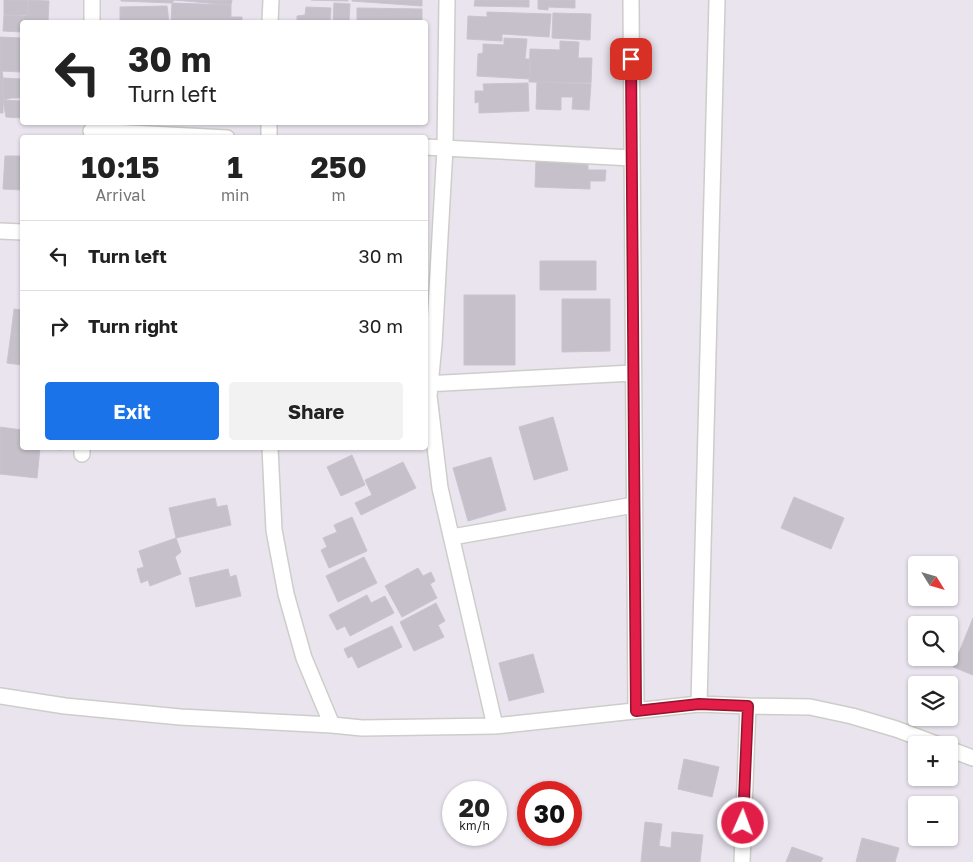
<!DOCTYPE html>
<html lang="en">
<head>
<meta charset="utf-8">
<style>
  :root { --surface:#fff; --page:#f2f2f2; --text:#222; --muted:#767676; --line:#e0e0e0; --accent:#1a73e8 }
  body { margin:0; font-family:"Golos Text",sans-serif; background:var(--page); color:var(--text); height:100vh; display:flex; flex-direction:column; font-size:19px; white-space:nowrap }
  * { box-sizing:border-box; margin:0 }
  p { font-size:16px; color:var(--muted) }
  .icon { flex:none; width:28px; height:28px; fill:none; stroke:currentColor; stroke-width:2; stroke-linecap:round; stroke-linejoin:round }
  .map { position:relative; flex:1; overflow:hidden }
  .drawer { position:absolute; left:20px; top:135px; width:408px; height:315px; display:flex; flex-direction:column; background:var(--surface); border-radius:5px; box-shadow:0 1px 4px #0004 }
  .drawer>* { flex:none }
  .banner { position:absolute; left:20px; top:20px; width:408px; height:105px; border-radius:5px; box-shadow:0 1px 4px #0004; background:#fff; color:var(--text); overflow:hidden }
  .needle { width:32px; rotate:127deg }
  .tools { position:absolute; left:908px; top:556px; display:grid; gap:10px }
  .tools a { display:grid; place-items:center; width:50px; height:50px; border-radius:5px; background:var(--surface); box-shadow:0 1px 4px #0004; font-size:25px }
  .speed { position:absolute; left:442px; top:781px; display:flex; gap:10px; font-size:25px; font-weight:700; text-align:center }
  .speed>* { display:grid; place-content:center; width:65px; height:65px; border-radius:50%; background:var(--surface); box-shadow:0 1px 4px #0004; line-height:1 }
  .speed small { font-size:12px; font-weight:400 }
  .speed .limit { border:8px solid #d22; background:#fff; color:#111 }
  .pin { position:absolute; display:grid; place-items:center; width:42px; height:42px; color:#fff; margin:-21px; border-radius:10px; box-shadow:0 2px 8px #0006 }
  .me { position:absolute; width:55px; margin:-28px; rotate:2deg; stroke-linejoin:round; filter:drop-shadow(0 0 4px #0008) }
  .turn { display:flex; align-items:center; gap:18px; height:105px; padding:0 25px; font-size:22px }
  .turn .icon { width:65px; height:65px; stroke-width:2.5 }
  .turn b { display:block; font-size:35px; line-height:42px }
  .eta { display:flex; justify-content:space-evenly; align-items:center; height:85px; text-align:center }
  .eta b { font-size:30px; font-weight:700; line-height:35px }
  .primary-button { display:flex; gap:10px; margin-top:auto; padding:10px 25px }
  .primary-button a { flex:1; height:58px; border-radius:5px; background:var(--accent); color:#fff; font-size:20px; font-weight:700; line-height:58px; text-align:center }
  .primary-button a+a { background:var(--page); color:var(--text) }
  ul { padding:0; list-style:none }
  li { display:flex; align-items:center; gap:15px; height:70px; padding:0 25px; border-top:1px solid var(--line) }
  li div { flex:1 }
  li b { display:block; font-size:19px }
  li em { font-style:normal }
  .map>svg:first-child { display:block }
</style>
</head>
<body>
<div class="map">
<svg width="973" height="862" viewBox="0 0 973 862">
  <rect width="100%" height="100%" fill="#e9e4ee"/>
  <path fill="#c5c0c9" stroke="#c9c3d3" d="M4 0H28V15H4Z
    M28 0 49 1 48 22H22V32L3 31 4 15 26 16Z
    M121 0H174L172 3 121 1Z
    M174 0H232L231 5Z
    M311 0H348V1Z
    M352 0H422V6L352 1Z
    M475 0H529V7L474 6Z
    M538 0H575V8L548 7V10L538 9Z
    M172 3 231 5V17H242V22H171Z
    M334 3 350 4 349 22H333Z
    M167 6 169 22H120V7Z
    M306 7 331 8 330 22H297V16L305 15Z
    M357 8 422 9V22H357Z
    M487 12 551 14 549 37 502 34V41L467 39 468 16 487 17Z
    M553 13 591 14 590 40 552 38Z
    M0 37 22 38V72L0 71Z
    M504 38 527 39 525 59H531L530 79 477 76 478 54 483 53V44L504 45Z
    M560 41 579 42 578 58H592L591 83 529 82 530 49 560 50Z
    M0 71H2L3 78V113H0Z
    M3 78 21 79V98H11L3 100Z
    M537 82 591 84 589 110 572 109 573 97H561V110L536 109Z
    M528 83 529 111 479 113V102L475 103V91H484L483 84Z
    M3 100 22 101V118L6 117Z
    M5 156H22V190L3 189Z
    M536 159 588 161V170H606L605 181H590V189L535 187Z
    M540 261H596V290H540Z
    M464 295H515V365H464Z
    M562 299H610V351L562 352Z
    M14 309 22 310V335L11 334Z
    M11 334 22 335V365L7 363Z
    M553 417 568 470 534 480 519 427Z
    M0 427 22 430V448H40L37 478 0 474Z
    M40 448H62V450Z
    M352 455 365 485 341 496 327 467Z
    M491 457 506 510 468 521 453 468Z
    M403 462 416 488 361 515 355 503 372 495 365 480Z
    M794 497 844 518 831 549 781 528Z
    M215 498 217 507 227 505 231 525 176 538 169 508Z
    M352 517 367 551 329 568 321 550 327 547 323 538 337 532 334 525Z
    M176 538 181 552 175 557 181 574 150 586 148 580 141 583 137 569 144 567 139 551Z
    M364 557 377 583 338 602 326 576Z
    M418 568 423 576 431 572 435 581 430 584 437 598 402 617 385 586Z
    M228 569 230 577 236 575 241 596 196 607 189 578Z
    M367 595 371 603 385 596 394 613 350 636 345 626 337 630 329 615Z
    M436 603 445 621 438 625 444 637 414 651 400 622Z
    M973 618V675L953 667Z
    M392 626 402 647 358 668 352 656 348 658 344 649Z
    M533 654 544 692 509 701 499 663Z
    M684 759 719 767 712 797 678 789Z
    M645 822 662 824 659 846 671 848 672 832 703 835 700 862H641Z
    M862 838 899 848 895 862H856Z
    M792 847 823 858 821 862H786Z"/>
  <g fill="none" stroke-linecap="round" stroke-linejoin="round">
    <g stroke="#cdcec8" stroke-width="18">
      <path id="minor" d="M447 0 445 148 434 344 429 396 440 488 495 726
        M631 0 636 711
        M92 22V0
        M270 22 271 0
        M91 131 227 138
        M269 138V122
        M425 147 632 158
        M0 231 22 232
        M425 384 633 373
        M270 448 274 530 286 594 304 658 332 725
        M82 454V448
        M452 537 634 505
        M0 696 65 706 180 717 332 725 362 728 495 726 699 704 748 706 810 707 852 716 896 729 939 745
        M699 704 717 0
        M949 749 973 758
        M742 862 748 706"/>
    </g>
    <use href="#minor" stroke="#fff" stroke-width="15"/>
  </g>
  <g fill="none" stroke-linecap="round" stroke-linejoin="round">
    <g stroke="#92132f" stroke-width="12">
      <path id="route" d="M631 59 636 711 699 704 748 706 743 823"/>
    </g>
    <use href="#route" stroke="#e11d48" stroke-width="9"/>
  </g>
</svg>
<div class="tools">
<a><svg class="needle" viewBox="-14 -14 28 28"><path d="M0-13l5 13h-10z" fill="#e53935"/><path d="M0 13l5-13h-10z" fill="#767676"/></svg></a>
<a><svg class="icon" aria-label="search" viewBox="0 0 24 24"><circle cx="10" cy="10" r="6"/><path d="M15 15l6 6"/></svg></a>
<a><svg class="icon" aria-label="layers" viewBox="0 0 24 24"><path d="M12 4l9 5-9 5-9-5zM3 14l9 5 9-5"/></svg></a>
<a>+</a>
<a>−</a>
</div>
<div class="speed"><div>20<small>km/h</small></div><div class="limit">30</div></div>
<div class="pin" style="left:631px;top:59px;background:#d93025"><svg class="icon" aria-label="arrive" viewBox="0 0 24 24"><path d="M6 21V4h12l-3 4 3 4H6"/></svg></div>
<svg class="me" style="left:743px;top:823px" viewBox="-20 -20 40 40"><circle r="17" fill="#e11d48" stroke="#fff" stroke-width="3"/><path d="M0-11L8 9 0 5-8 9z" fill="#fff"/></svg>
<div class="banner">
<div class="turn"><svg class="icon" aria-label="left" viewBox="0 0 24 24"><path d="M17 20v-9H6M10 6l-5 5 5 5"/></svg><div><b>30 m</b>Turn left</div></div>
</div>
<section class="drawer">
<div class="eta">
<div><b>10:15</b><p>Arrival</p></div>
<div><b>1</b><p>min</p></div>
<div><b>250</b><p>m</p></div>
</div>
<ul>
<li><svg class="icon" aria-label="left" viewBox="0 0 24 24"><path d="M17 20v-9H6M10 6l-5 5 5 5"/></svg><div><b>Turn left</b></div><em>30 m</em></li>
<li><svg class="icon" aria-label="right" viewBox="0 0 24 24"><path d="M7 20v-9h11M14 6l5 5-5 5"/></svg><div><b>Turn right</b></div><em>30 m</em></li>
</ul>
<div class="primary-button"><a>Exit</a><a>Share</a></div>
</section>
</div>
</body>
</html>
